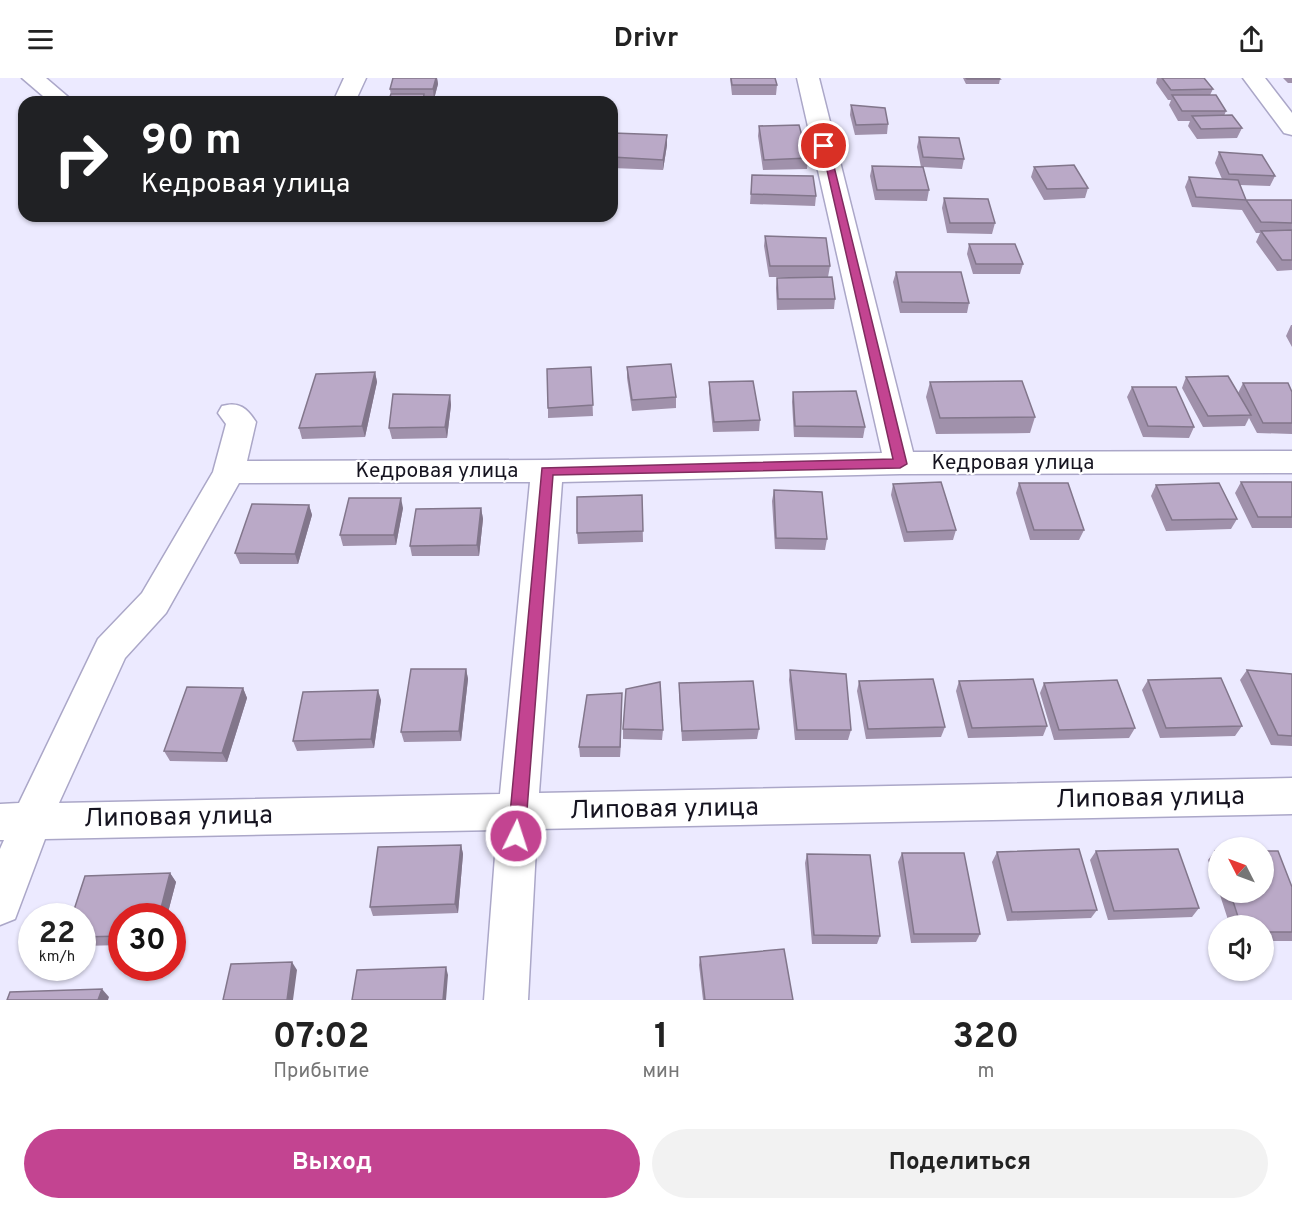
<!DOCTYPE html>
<html lang="ru">
<head>
<meta charset="utf-8">
<style>
  :root { --surface:#fff; --page:#f2f2f2; --text:#222; --muted:#767676; --accent:#c34491 }
  body { margin:0; font-family:Overpass,sans-serif; background:var(--page); color:var(--text); height:100vh; display:flex; flex-direction:column; font-size:22px; white-space:nowrap }
  * { box-sizing:border-box; margin:0 }
  p { font-size:20px; color:var(--muted) }
  .icon { flex:none; width:33px; height:33px; fill:none; stroke:currentColor; stroke-width:2; stroke-linecap:round; stroke-linejoin:round }
  .map { position:relative; height:922px; overflow:hidden }
  .side { display:flex; flex-direction:column; background:var(--surface); flex:1 }
  .side>* { flex:none }
  .guide { position:absolute; left:18px; top:18px; width:600px; height:126px; border-radius:18px; box-shadow:0 2px 4px #0004; background:#202124; color:#fff; overflow:hidden }
  .needle { width:39px; rotate:312deg }
  .controls { position:absolute; left:1208px; top:759px; display:grid; gap:12px }
  .controls a { display:grid; place-items:center; width:66px; height:66px; border-radius:50%; background:var(--surface); box-shadow:0 2px 4px #0004; font-size:30px }
  .speed { position:absolute; left:18px; top:825px; display:flex; gap:12px; font-size:30px; font-weight:700; text-align:center }
  .speed>* { display:grid; place-content:center; width:78px; height:78px; border-radius:50%; background:var(--surface); box-shadow:0 2px 4px #0004; line-height:1 }
  .speed small { font-size:15px; font-weight:400 }
  .speed .limit { border:9px solid #d22; background:#fff; color:#111 }
  .pin { position:absolute; display:grid; place-items:center; width:51px; height:51px; color:#fff; margin:-26px; border:3px solid #fff; border-radius:50%; box-shadow:0 2px 6px #0007 }
  .me { position:absolute; width:66px; margin:-33px; rotate:4deg; stroke-linejoin:round; filter:drop-shadow(0 0 4px #0008) }
  .turn { display:flex; align-items:center; gap:21px; height:126px; padding:0 24px; font-size:27px }
  .turn .icon { width:78px; height:78px; stroke-width:2.5 }
  .turn b { display:block; font-size:42px; line-height:51px }
  .eta { display:flex; justify-content:space-evenly; align-items:center; height:102px; text-align:center }
  .eta b { font-size:36px; font-weight:700; line-height:42px }
  .cta { display:flex; gap:12px; margin-top:auto; padding:12px 24px }
  .cta a { flex:1; height:69px; border-radius:36px; background:var(--accent); color:#fff; font-size:24px; font-weight:700; line-height:69px; text-align:center }
  .cta a+a { background:var(--page); color:var(--text) }
  header { display:flex; justify-content:space-between; align-items:center; height:78px; padding:0 24px; background:var(--surface); font-size:27px; font-weight:700 }
  .map>svg:first-child { display:block }
</style>
</head>
<body>
<header><svg class="icon" aria-label="menu" viewBox="0 0 24 24"><path d="M4 6h16M4 12h16M4 18h16"/></svg>Drivr<svg class="icon" aria-label="share" viewBox="0 0 24 24"><path d="M12 15V3M7 8l5-5 5 5M5 13v7h14v-7"/></svg></header>
<div class="map">
<svg width="1292" height="922" viewBox="0 0 1292 922">
  <rect width="100%" height="100%" fill="#eceaff"/>
  <g fill="none" stroke-linecap="round" stroke-linejoin="round">
    <g stroke="#aba7c8" stroke-width="3">
      <path id="minor" d="M22 0H46L74 24H50Z
        M344 0H366L355 24H333Z
        M797 0H819L913 374 1292 373V395L900 396 562 404 539 715 1292 700V736L537 751 528 922H484L497 752 45 761 15 841 0 847V771L4 762H0V726L19 725 98 561 142 515 213 394 226 346 218 335 222 328C239 323 247 330 256 344L247 383 547 382 882 375ZM530 404 500 716 59 725 125 580 166 535 239 405Z
        M1243 0H1265L1292 35V57L1284 55Z"/>
    </g>
    <use href="#minor" fill="#fff" fill-rule="evenodd"/>
  </g>
  <path fill="#a091ab" d="M393 0H437L438 6 434 21H425V24L391 18 390 11Z
    M730 0H775L777 7 776 17H732Z
    M963 0H999L1000 1 999 6H966Z
    M1157 0H1204L1213 11 1210 17 1226 33 1224 38 1242 50 1237 60 1197 61 1188 48 1190 43H1178L1169 27 1171 22H1168L1156 5Z
    M1283 0H1292V5H1288Z
    M851 27 888 46 887 56 855 57 850 37Z
    M759 48 808 80 807 91 763 92 758 58Z
    M667 57V67L663 92 612 90V58Z
    M919 59 964 81 962 91 923 89 929 112 927 123 875 122 870 98 872 88 921 89 917 69Z
    M1219 74 1275 98 1270 108 1240 107 1246 122 1242 132 1192 129 1185 109 1189 99 1222 101 1215 85Z
    M1034 89 1088 110 1085 120 1044 122 1031 99Z
    M752 97 816 118 815 128 750 126Z
    M944 120 995 145 992 156 947 155 942 130Z
    M1246 122H1292V192L1277 193 1256 164 1260 155H1256L1242 132Z
    M765 158 830 188 828 199 835 221 834 231 777 232 776 210 777 200 821 199H769L764 168Z
    M969 166 1023 186 1020 196H973L967 176Z
    M896 194 969 225 967 235H900L893 204Z
    M1291 247H1292V269L1286 258Z
    M591 289 593 338 548 340V330Z
    M627 289 676 319V330L632 333 627 300Z
    M375 294 377 304 365 359 302 361 299 350Z
    M1186 299 1238 315 1243 305 1292 314V356L1257 355 1249 340 1245 348 1203 349 1182 310Z
    M709 304 760 342 759 353 713 354 709 315Z
    M930 304 1035 339 1030 355 936 356 926 319Z
    M1132 309 1194 349 1189 360 1143 359 1127 319Z
    M793 314 865 349 863 360 794 359 792 324Z
    M450 317 451 327 447 360 392 361 389 350Z
    M1241 404H1292V450H1252L1235 415Z
    M1019 405 1084 452 1079 462H1030L1016 415Z
    M893 406 956 452 953 462 904 464 891 417Z
    M1156 407 1237 441 1231 451 1166 453 1151 418Z
    M774 412 827 461 825 472 775 471 772 423Z
    M642 417 643 464 578 466 577 455Z
    M309 427 312 437 298 486H240L235 475Z
    M403 430 396 467 343 468 340 457Z
    M481 430 483 441 479 478H412L410 468Z
    M466 591 468 601 461 663 404 664 401 654Z
    M790 592 851 652 848 662H795L789 602Z
    M1247 592 1292 596V668L1271 667 1240 602Z
    M1148 602 1242 648 1235 658 1160 660 1142 612Z
    M859 603 945 649 941 659 866 661 857 613Z
    M959 603 1047 648 1043 658 968 660 956 613Z
    M679 605 759 651 757 661 682 663 679 615Z
    M1044 605 1135 650 1129 660 1054 662 1040 615Z
    M243 610 247 620 227 684 170 683 164 673Z
    M622 615 620 679H580L579 669Z
    M381 622 374 670 297 673 293 663Z
    M623 651 663 652 662 662 623 661Z
    M461 767 463 776 458 835 373 838 370 829Z
    M1096 773 1199 830 1192 839 1108 842 1090 782Z
    M1215 773H1218V812L1208 782Z
    M997 774 1097 832 1091 840 1007 843 992 784Z
    M902 775 980 856 976 864 911 865 898 784Z
    M807 776 880 858 877 866H812L805 785Z
    M170 795 176 804 167 838H122V867L82 868V838Z
    M1292 809V863H1263V848H1230L1219 814H1263Z
    M700 879 793 922H703L699 887Z"/>
  <path fill="#82768b" d="M436 0H437L438 6 434 21 433 11Z
    M667 57V67L663 92V82Z
    M375 294 377 304 365 359 362 348Z
    M450 317 451 327 447 360 445 349Z
    M401 420 403 430 396 467 394 457Z
    M309 427 312 437 298 486 295 476Z
    M481 430 483 441 479 478 477 467Z
    M466 591 468 601 461 663 459 653Z
    M243 610 247 620 227 684 222 675Z
    M378 612 381 622 374 670 371 661Z
    M622 615V625L620 679V669Z
    M461 767 463 776 458 835 455 826Z
    M170 795 176 804 167 838H159Z
    M292 884 297 892 293 922H287Z
    M446 889 448 897 446 922H443Z
    M102 911 109 919 108 922H98Z"/>
  <path fill="#baa9c7" stroke="#82768b" stroke-width="1.5" d="M393 0H436L433 11H390Z
    M731 0H775L777 7H732Z
    M966 0H999L1000 1H967Z
    M1162 0H1204L1213 11 1171 12Z
    M391 16H424L423 24H388Z
    M1172 17H1216L1226 33H1182Z
    M851 27 885 30 888 46 856 47Z
    M1232 37 1242 50 1201 51 1192 38Z
    M799 47 808 80 764 82 759 48Z
    M613 55 667 57 663 82 612 79Z
    M919 59 959 60 964 81 923 79Z
    M1219 74 1262 77 1275 98 1229 96Z
    M1074 87 1088 110 1047 111 1034 89Z
    M872 88 923 89 929 112H877Z
    M752 97 813 98 816 118 751 116Z
    M1189 99 1238 102 1246 122 1196 119Z
    M944 120 988 121 995 145H950Z
    M1246 122H1292V145L1261 144Z
    M1292 152V182H1282L1261 153Z
    M765 158 826 160 830 188H770Z
    M969 166H1015L1023 186H976Z
    M896 194H961L969 225 902 224Z
    M832 199 835 221H778L777 200Z
    M671 286 676 319 632 322 627 289Z
    M591 289 593 327 548 330 547 291Z
    M375 294 362 348 299 350 316 296Z
    M1228 298 1251 337 1208 338 1186 299Z
    M753 303 760 342 714 344 709 304Z
    M1022 303 1035 339 940 340 930 304Z
    M1243 305H1288L1292 314V345H1263Z
    M1132 309H1176L1194 349 1148 348Z
    M856 313 865 349 795 348 793 314Z
    M393 316 450 317 445 349 389 350Z
    M941 404 956 452 907 454 893 406Z
    M1241 404H1292V439H1258Z
    M1019 405H1068L1084 452H1034Z
    M1219 405 1237 441 1172 442 1156 407Z
    M774 412 822 414 827 461 776 460Z
    M642 417 643 453 577 455V419Z
    M349 420H401L394 457H340Z
    M252 426 309 427 295 476 235 475Z
    M481 430 477 467 410 468 416 431Z
    M411 591H466L459 653 401 654Z
    M790 592 846 596 851 652H797Z
    M1247 592 1292 596V658L1278 657Z
    M1221 600 1242 648 1166 650 1148 602Z
    M933 601 945 649 868 651 859 603Z
    M1033 601 1047 648 972 650 959 603Z
    M1117 602 1135 650 1059 652 1044 605Z
    M753 603 759 651 682 653 679 605Z
    M660 604 663 652 623 651 626 611Z
    M187 609 243 610 222 675 164 673Z
    M378 612 371 661 293 663 303 614Z
    M622 615 620 669H579L587 617Z
    M461 767 455 826 370 829 378 769Z
    M1079 771 1097 832 1012 834 997 774Z
    M1178 771 1199 830 1114 833 1096 773Z
    M1215 773H1218V782Z
    M1263 773H1278L1292 809V854H1263V848H1241L1230 814H1263Z
    M902 775H964L980 856H914Z
    M807 776 870 777 880 858 814 857Z
    M170 795 159 838H122V858L82 859V838H72L85 798Z
    M784 871 793 922H705L700 879Z
    M292 884 287 922H223L231 886Z
    M446 889 443 922H352L357 892Z
    M102 911 98 922H7L10 914Z"/>
  <path fill="#c34491" stroke="#7f2c5e" stroke-width="1.5" d="M821 66 829 68 907 386 900 390 553 397 525 758 522 764 516 766 511 764 508 758 542 390 893 381Z"/>
  <g text-anchor="middle" dominant-baseline="central" stroke-width="4.5" stroke-linejoin="round" paint-order="stroke">
    <g font-size="21" fill="#161420" stroke="#fff">
      <text x="1013" y="385">Кедровая улица</text>
      <text x="437" y="393">Кедровая улица</text>
    </g>
    <g font-size="26" fill="#161420" stroke="#fff">
      <text transform="translate(1150 721) rotate(-1)">Липовая улица</text>
      <text transform="translate(664 732) rotate(-1)">Липовая улица</text>
      <text transform="translate(178 740) rotate(-1)">Липовая улица</text>
    </g>
  </g>
</svg>
<div class="controls">
<a><svg class="needle" viewBox="-14 -14 28 28"><path d="M0-13l5 13h-10z" fill="#e53935"/><path d="M0 13l5-13h-10z" fill="#767676"/></svg></a>
<a><svg class="icon" aria-label="sound" viewBox="0 0 24 24"><path d="M4 9h4l5-4v14l-5-4H4zM17 9q2 3 0 6"/></svg></a>
</div>
<div class="speed"><div>22<small>km/h</small></div><div class="limit">30</div></div>
<div class="pin" style="left:824px;top:68px;background:#d93025"><svg class="icon" aria-label="arrive" viewBox="0 0 24 24"><path d="M6 21V4h12l-3 4 3 4H6"/></svg></div>
<svg class="me" style="left:516px;top:758px" viewBox="-20 -20 40 40"><circle r="17" fill="#c34491" stroke="#fff" stroke-width="3"/><path d="M0-11L8 9 0 5-8 9z" fill="#fff"/></svg>
<div class="guide">
<div class="turn"><svg class="icon" aria-label="right" viewBox="0 0 24 24"><path d="M7 20v-9h11M14 6l5 5-5 5"/></svg><div><b>90 m</b>Кедровая улица</div></div>
</div>
</div>
<section class="side">
<div class="eta">
<div><b>07:02</b><p>Прибытие</p></div>
<div><b>1</b><p>мин</p></div>
<div><b>320</b><p>m</p></div>
</div>
<div class="cta"><a>Выход</a><a>Поделиться</a></div>
</section>
</body>
</html>
